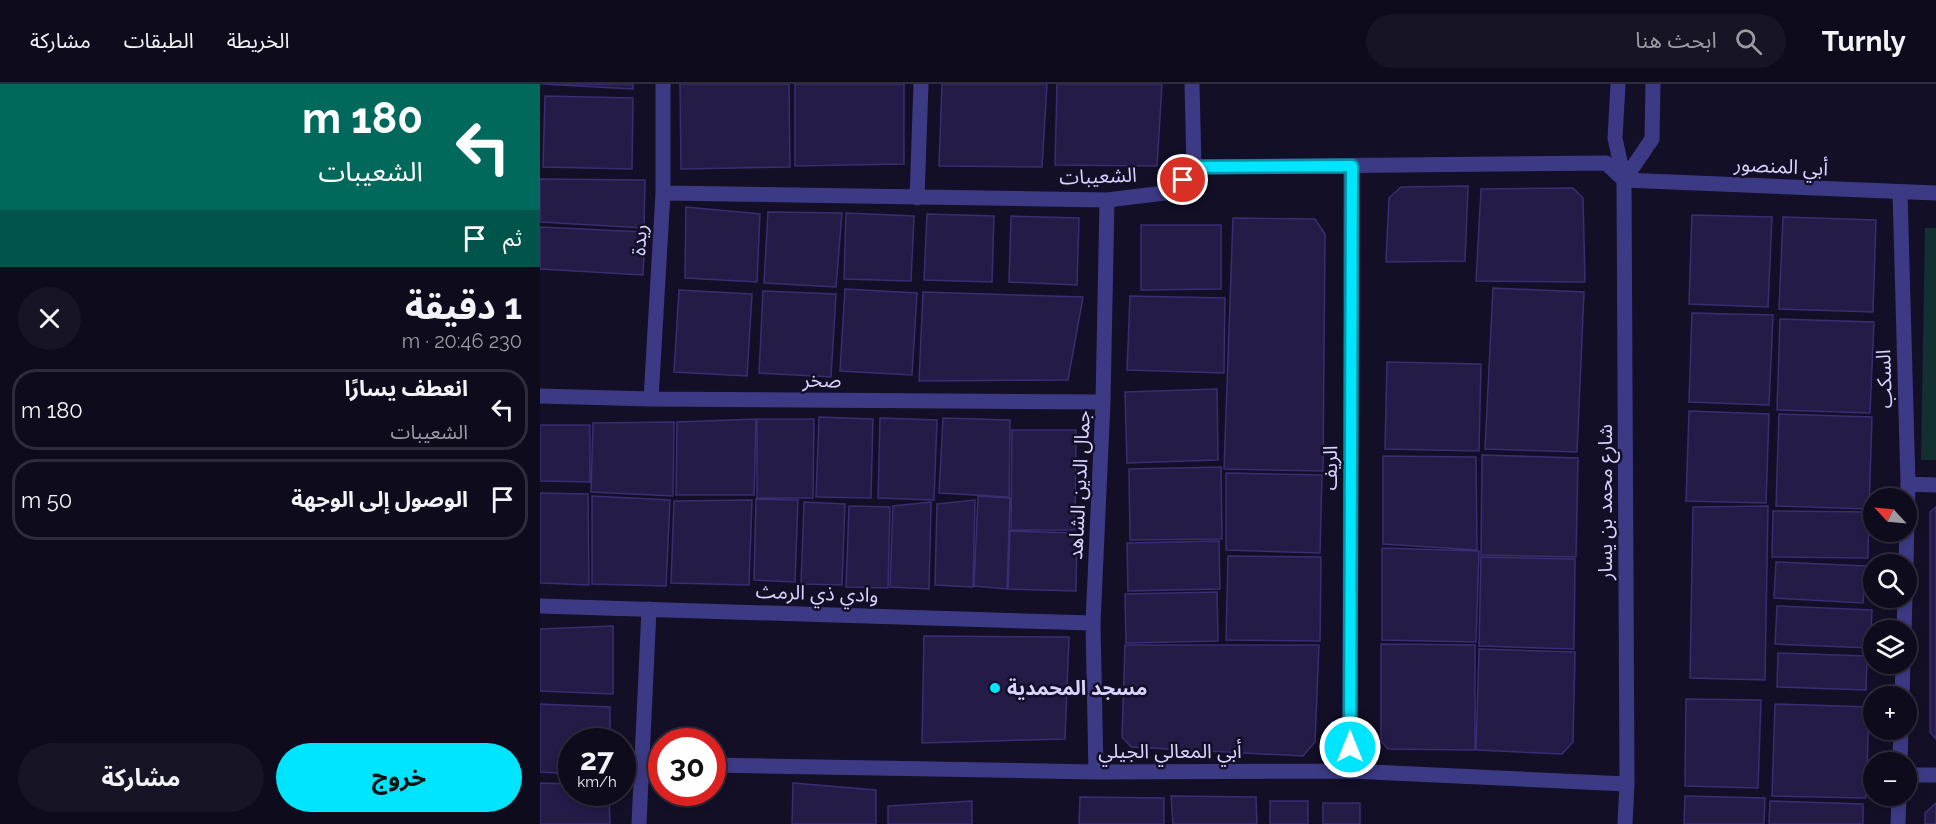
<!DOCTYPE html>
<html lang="ar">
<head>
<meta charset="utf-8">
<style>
  :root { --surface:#0e0b1c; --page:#171425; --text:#f1f3f6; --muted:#9b9ba3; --line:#2e2b3b; --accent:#00e5ff }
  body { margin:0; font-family:Raleway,"Noto Sans Arabic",sans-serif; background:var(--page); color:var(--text); direction:rtl; height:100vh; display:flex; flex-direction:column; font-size:22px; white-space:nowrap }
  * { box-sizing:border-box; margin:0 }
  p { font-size:20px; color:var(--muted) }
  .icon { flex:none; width:33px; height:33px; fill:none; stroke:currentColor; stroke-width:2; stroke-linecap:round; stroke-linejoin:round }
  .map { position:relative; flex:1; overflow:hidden; direction:ltr }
  .sheet { display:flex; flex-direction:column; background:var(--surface); width:540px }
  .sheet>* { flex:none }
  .banner { background:#00695c; color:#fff; overflow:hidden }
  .needle { width:39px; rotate:296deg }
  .controls { position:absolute; left:1323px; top:404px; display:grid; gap:12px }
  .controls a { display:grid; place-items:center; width:54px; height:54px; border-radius:50%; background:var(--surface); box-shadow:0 3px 9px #0003,0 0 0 2px var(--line); font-size:30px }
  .speed { position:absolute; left:18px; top:644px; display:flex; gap:12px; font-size:30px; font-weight:700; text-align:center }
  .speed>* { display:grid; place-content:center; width:78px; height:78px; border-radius:50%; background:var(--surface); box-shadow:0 3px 9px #0003,0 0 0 2px var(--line); line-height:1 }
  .speed small { font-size:15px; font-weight:400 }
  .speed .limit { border:9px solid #d22; background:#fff; color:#111 }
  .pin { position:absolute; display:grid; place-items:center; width:51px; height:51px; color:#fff; margin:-26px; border:3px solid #fff; border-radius:50%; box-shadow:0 2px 6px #0007 }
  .me { position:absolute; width:66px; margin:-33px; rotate:0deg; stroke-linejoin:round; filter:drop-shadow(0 0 4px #0008) }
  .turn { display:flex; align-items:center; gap:21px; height:126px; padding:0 18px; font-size:27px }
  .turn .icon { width:78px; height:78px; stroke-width:2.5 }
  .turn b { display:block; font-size:42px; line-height:51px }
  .then { display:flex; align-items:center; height:57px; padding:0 18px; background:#0003; gap:12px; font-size:22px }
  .round { display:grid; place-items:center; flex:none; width:63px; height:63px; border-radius:32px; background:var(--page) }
  .overview { display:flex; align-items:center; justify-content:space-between; height:102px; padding:0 18px }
  h1 { font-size:36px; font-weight:700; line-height:45px }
  .cta { display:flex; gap:12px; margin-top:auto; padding:12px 18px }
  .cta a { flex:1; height:69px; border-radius:36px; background:var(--accent); color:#111; font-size:24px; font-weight:700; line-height:69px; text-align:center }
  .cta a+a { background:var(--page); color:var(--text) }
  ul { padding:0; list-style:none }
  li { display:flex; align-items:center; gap:18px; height:81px; margin:0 12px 9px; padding:0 6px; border:3px solid var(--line); border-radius:24px }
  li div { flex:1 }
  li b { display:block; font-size:22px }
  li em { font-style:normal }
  header { display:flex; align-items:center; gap:36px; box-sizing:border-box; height:84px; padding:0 30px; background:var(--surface); border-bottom:2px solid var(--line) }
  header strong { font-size:28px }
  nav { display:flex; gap:33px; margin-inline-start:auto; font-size:21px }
  .search { width:420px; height:54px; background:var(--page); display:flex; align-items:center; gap:15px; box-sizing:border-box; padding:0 21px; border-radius:33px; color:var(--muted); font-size:22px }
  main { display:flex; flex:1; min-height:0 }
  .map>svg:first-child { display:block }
</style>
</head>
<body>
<header>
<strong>Turnly</strong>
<div class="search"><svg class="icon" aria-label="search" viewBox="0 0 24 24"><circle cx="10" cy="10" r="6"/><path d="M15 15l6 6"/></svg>ابحث هنا</div>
<nav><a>الخريطة</a><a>الطبقات</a><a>مشاركة</a></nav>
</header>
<main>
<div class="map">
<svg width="1396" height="740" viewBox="0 0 1396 740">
  <rect width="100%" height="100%" fill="#130f26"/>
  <path fill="#12302f" d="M1385 144H1396V376H1381Z"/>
  <path fill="#241b47" stroke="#3b2d73" stroke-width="1.5" d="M2 0H93V5Z
    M140 0H249L250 83 141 85Z
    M255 0H364V80L255 82Z
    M402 0H507L502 83 399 82Z
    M517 0H622L617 82 515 81Z
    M5 12 93 14 92 85 3 83Z
    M0 95 105 96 104 144 0 138Z
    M928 102 925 177 846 178 849 114 861 103Z
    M1033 104 1043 114 1045 198 936 197 941 105Z
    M146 123 220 130 217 198 145 194Z
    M228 128 302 129 296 203 224 199Z
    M306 129 374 132 371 197 304 195Z
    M387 130 454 132 452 198 384 196Z
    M1152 131 1232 133 1228 223 1149 220Z
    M471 132 539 134 537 201 469 198Z
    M1243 133 1336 136 1333 228 1239 225Z
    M693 134 775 135 785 150 783 387 684 385Z
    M601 141H681V205L601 206Z
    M0 143 105 148 103 191 0 185Z
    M953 204 1044 208 1037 368 945 365Z
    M305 205 377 209 372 291 300 287Z
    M139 206 212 210 207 292 134 288Z
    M223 207 296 210 291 293 219 289Z
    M383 208 543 213 528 296 379 297Z
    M590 212 685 214 684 289 587 286Z
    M1152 229 1233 231 1229 321 1149 318Z
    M1240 235 1334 238 1330 329 1237 326Z
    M847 278 941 280 939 367 845 365Z
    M677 305 678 376 587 379 585 308Z
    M1149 327 1229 330 1226 419 1146 417Z
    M1239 330 1332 333 1329 425 1236 422Z
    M279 333 333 335 331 414 276 413Z
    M340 334 397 336 394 416 338 414Z
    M403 334 470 336 469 413 399 409Z
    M216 335 214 411H136L137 338Z
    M217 335H274L273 414H217Z
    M134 338 133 412 51 408 53 339Z
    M0 341H50V398L0 397Z
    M472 346H536L535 446H471Z
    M942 371 1038 374 1036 473 941 471Z
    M843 372 936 373 937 466 843 460Z
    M681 383 682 455 590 456 589 385Z
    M686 389 782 391 780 469 686 466Z
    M0 409 48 410 49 501 0 499Z
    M52 412 130 416 126 502 52 500Z
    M438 412 470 414 467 505 434 502Z
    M216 415 258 416 255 498 214 496Z
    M212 416 209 501 131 499 134 417Z
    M435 416 433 503 395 501 397 420Z
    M264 418 305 420 302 501 261 500Z
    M391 418 389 505 350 503 353 422Z
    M309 422 350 423 348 504 306 503Z
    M1228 422 1225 596 1150 594 1153 423Z
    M1396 423V655L1390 648V428Z
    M1233 427 1329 428 1328 474 1232 473Z
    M470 447 537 449 536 507 468 505Z
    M679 457 680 505 588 507 587 459Z
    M842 464 939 467 936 558 842 556Z
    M688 472 781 473 780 557 686 556Z
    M941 473 1035 475 1034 565 939 562Z
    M1236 478 1326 482 1323 519 1234 514Z
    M677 508 678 557 586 559 585 510Z
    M1237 522 1332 526 1330 564 1235 560Z
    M73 542V610L0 607V545Z
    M384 552 529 553 525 655 382 659Z
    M841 560 935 561V666L848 665 841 657Z
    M585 561H779L775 658 763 672 591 663 582 653Z
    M939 565 1035 568 1033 658 1022 670 936 666Z
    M1238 569 1327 572 1326 606 1237 603Z
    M1146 615 1221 616 1218 704 1145 702Z
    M0 620 70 623V657H32V690L0 688Z
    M1235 620 1329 623 1326 714 1232 712Z
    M0 699 32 700V708H69L70 740H0Z
    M253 699 336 706V740H252Z
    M631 712 716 713 717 740H633Z
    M1145 712 1225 714 1224 740H1144Z
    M540 713 624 714V740H539Z
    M432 717V740H348V722Z
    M730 717H768V740H730Z
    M1230 717 1323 720V740H1229Z
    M783 719H820V740H783Z
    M1396 719V740H1385V729Z"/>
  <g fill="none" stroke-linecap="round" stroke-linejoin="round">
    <path stroke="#3d3a85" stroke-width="15" d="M652 0 654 83
      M1360 108 1368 400 1366 480
      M123 109 567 116 633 108 654 83 1066 79 1084 96 1396 109
      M377 114 381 0
      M0 312 111 315 563 318
      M111 315 123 109V0
      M1368 400 1396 401
      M0 522 553 539
      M1364 546 1365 513
      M1362 612 1363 579
      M1360 678 1361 645
      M101 679 122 680
      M172 681 556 688 810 687 1087 700
      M810 687 811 82
      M556 688 553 539 563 318 567 116
      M1366 691H1396
      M99 740 109 525
      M1358 740 1359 711"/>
    <path stroke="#3d3a85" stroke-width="15" d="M1078 0 1075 54 1084 96
      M1085 740 1087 700 1084 96 1112 55 1113 0"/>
  </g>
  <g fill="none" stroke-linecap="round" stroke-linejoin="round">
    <g stroke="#0095a6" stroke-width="15">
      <path id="route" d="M643 96 654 83 812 82 810 663"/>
    </g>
    <use href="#route" stroke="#00e5ff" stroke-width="10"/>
  </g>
  <circle fill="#00e5ff" stroke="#130f26" stroke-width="2" cx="455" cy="604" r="6"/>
  <g text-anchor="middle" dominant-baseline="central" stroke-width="5" stroke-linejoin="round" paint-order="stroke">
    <g font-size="20" fill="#d9d4ff" stroke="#130f26">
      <text transform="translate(1241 82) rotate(3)">أبي المنصور</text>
      <text transform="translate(558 92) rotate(-2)">الشعيبات</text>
      <text transform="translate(99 156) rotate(-87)">ريدة</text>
      <text transform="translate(1344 295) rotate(-92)">السكب</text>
      <text transform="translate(282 296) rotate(1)">صخر</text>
      <text transform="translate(790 384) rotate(-90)">الريف</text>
      <text transform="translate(539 401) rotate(-87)">جمال الدين الشاهد</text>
      <text transform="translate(1065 418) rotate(-90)">شارع محمد بن يسار</text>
      <text transform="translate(277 509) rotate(2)">وادي ذي الرمث</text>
      <text x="630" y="667">أبي المعالي الجيلي</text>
    </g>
    <g font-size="20" font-weight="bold" fill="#d9d4ff" stroke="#130f26" text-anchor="start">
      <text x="467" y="604">مسجد المحمدية</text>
    </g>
  </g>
</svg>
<div class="controls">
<a><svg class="needle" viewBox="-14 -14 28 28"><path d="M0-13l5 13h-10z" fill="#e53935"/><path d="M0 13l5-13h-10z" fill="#9b9ba3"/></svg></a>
<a><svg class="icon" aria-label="search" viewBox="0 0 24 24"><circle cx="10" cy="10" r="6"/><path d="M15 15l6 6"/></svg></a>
<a><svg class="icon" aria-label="layers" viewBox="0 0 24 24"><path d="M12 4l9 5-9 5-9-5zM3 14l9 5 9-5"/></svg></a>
<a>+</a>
<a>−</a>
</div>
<div class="speed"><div>27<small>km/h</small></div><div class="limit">30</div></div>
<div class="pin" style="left:643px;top:96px;background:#d93025"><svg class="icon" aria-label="arrive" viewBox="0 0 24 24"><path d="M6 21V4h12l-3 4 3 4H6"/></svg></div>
<svg class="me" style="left:810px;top:663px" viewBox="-20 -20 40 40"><circle r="17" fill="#00e5ff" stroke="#fff" stroke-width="3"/><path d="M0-11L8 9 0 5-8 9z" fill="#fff"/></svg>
</div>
<section class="sheet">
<div class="banner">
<div class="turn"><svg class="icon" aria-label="left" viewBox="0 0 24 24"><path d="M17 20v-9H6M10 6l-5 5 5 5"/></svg><div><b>180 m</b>الشعيبات</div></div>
<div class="then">ثم<svg class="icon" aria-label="arrive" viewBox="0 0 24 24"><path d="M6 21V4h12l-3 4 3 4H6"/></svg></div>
</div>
<div class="overview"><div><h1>1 دقيقة</h1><p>230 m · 20:46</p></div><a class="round"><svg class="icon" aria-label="close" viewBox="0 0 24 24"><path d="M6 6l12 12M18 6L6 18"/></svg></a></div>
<ul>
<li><svg class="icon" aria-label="left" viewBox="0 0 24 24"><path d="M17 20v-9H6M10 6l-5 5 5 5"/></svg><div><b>انعطف يسارًا</b><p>الشعيبات</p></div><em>180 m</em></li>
<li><svg class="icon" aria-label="arrive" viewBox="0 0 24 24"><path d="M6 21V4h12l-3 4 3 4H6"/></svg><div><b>الوصول إلى الوجهة</b></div><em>50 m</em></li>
</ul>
<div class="cta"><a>خروج</a><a>مشاركة</a></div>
</section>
</main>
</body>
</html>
